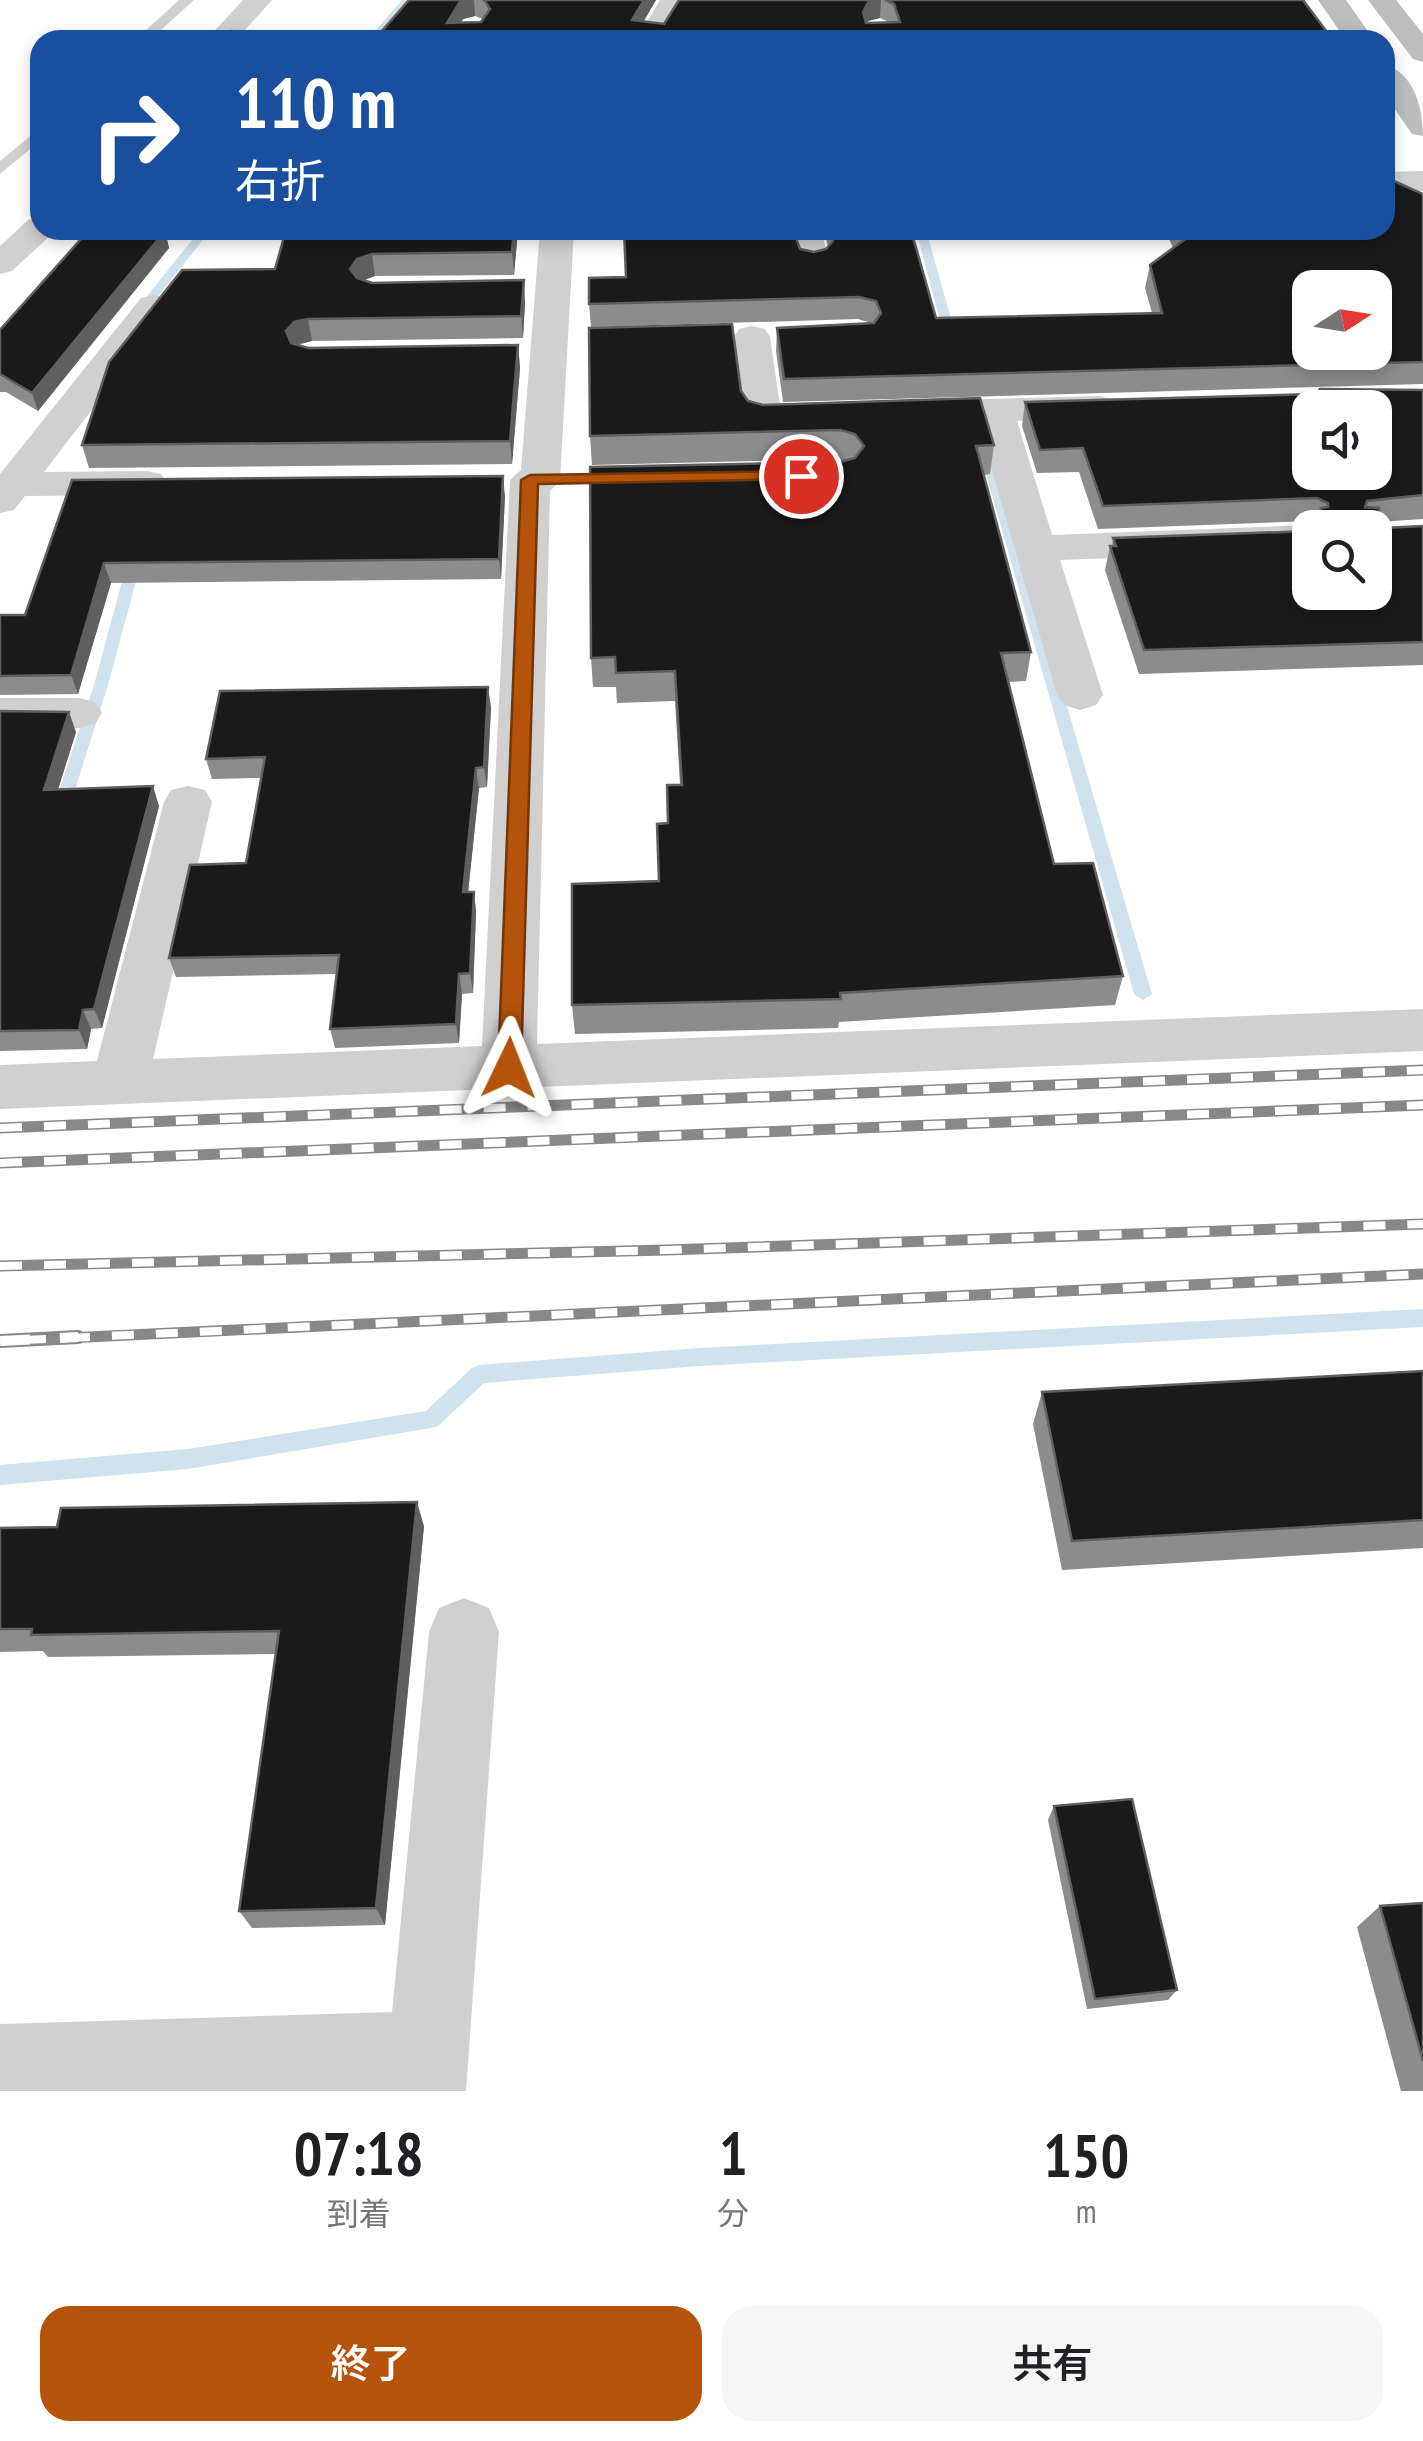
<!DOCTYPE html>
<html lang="ja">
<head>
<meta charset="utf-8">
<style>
  :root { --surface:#fff; --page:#f6f6f6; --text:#202124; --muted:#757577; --accent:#b45309 }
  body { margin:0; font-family:"PT Sans Narrow","Noto Sans JP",sans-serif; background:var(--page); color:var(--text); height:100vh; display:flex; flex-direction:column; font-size:38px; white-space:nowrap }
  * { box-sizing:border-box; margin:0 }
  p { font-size:32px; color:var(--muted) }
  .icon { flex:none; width:55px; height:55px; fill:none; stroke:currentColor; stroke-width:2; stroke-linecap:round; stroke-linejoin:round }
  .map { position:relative; height:2091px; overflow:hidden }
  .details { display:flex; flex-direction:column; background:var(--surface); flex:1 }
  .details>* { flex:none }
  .guide { position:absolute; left:30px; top:30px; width:1365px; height:210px; border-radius:30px; box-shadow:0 5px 15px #0003; background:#1a4fa0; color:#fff; overflow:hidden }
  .needle { width:65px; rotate:78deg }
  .buttons { position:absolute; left:1292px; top:270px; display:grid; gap:20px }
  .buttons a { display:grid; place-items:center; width:100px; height:100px; border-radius:20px; background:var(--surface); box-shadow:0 5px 15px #0003; font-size:50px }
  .pin { position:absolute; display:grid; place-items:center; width:85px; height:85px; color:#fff; margin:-42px; border:5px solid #fff; border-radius:50%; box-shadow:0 2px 10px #0007 }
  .me { position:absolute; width:110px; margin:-55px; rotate:2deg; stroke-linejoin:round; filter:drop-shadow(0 0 8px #0008) }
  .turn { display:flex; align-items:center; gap:35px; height:210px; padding:0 40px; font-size:45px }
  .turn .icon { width:130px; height:130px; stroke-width:2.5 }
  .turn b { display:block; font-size:70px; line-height:85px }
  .eta { display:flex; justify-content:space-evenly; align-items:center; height:170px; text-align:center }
  .eta b { font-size:60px; font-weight:600; line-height:70px }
  .primary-button { display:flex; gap:20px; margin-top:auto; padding:20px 40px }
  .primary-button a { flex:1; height:115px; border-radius:30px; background:var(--accent); color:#fff; font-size:40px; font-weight:600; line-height:115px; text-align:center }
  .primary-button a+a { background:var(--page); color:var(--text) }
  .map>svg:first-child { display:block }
</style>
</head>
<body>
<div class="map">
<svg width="1423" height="2091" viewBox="0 0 1423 2091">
  <rect width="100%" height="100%" fill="#fff"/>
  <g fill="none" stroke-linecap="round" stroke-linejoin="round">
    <path fill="#cfe2ee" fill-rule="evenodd" d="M402 0H411L377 40H367Z
      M200 230H211L143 315H135V311Z
      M916 230H926L957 340 955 342 945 340Z
      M984 442 990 446 1152 994 1143 1000 1134 994 978 446Z
      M135 555 142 559 108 685 68 812 65 816H55L52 812 94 685 128 559Z
      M1423 1309V1327L700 1366 484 1383 438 1426 431 1428 188 1469 0 1485V1465L188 1449 426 1411 472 1368 479 1365 700 1348Z"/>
    <path fill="#d0d0d0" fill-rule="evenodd" d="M179 0H194L150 40H135Z
      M40 128V141L0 174V161Z"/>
    <path fill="#d0d0d0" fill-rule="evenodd" d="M243 0H272L236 40H206Z
      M660 0H688L664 40H636Z
      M1423 171V191L1385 192V172Z
      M40 217V230H55L52 234 12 271 0 274V246L28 220Z
      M540 230H574L560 481 550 491 537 1044 1423 1009V1051L0 1109V1065L97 1061 164 802 171 790 188 786 205 790 212 802 153 1059 482 1046 510 480 521 470Z
      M787 230H821L829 261 824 268 812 271 800 268Z
      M154 295 167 298 172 306 44 472 147 471 161 474 167 483 161 492 147 495 25 496 14 510 0 513V474L141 298Z
      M752 326 765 329 770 337 780 406 838 408 843 416 838 424 763 430 749 426 744 418 734 337 739 329Z
      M1099 396 1113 399 1118 407 1113 415 1017 421 1052 535 1310 525 1318 528H1310V551L1060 560 1103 695 1096 705 1080 710 1064 705 1057 695 978 422 910 425 896 421 891 413 896 405 910 401Z
      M0 698H79L95 702 102 713 95 724 79 728H0Z
      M464 1598 489 1608 499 1632 466 2091H0V2024L392 2012 429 1632 439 1608Z"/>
    <path fill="#bdbdbd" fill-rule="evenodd" d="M1318 0H1346L1374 40H1346Z
      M1368 0H1396L1423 34V62L1413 59Z
      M1385 65C1415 73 1423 110 1423 136L1412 134 1385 95Z"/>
    <g stroke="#888" stroke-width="11">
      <path id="rail-far1" d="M0 1128 1423 1070
        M0 1163 1423 1105
        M0 1266 666 1250 1423 1224
        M24 1340 1423 1274"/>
    </g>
    <g stroke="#888" stroke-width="14">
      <path id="rail" d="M0 1341 78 1337"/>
    </g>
    <use href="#rail-far1" stroke="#fff" stroke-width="8" stroke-dasharray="22" stroke-linecap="butt"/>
    <use href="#rail" stroke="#fff" stroke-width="10" stroke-dasharray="30" stroke-linecap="butt"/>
  </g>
  <path fill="#8c8c8c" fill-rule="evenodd" d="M409 0H656L643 22 664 24 679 0H1202L1333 40H374ZM475 16 483 19 481 22H461L463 19ZM880 18 889 22 867 23 868 21Z
    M1423 194V384L783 402 776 351 777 328 871 323 858 319 591 327 589 304 626 277 800 249 814 252 826 249 828 247 824 230H989L912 232 936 318 1152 313 1145 288 1150 265 1173 248 1165 230H1385Z
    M518 230 514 275 375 276 363 280 372 283 525 303 523 338 312 341 298 345 308 348 518 345 520 368 512 464 89 468 82 445 275 269Z
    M165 231 169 248 38 411 6 392H0V330Z
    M1423 390V519L1379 522 1383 528 1423 526V665L1139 674 1105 570 1110 546H1112L1113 538 1375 528H1315L1316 524 1310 521 1098 529 1079 472 1037 473 1022 426 1025 402Z
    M741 391 748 401 763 405 994 445 990 474 984 475 1031 652 1026 681 1008 682 1054 864 1123 976 1115 1005 839 1022 838 1028 575 1034 572 1005 659 881 668 823 680 785 675 701 617 703 616 687H593L591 658 843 461 838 459 592 465 590 436Z
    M72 480 505 496 501 579 111 583 78 694 0 695V615H25Z
    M491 707 487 787 479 788 468 892H474L476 912 473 993 462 994 459 1043 335 1048 330 1029 336 974 176 977 169 958 246 863 262 778 212 779 206 759Z
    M0 711 76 732 58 789 159 806 102 1028 91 1029 87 1049 0 1051Z
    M1423 1371V1548L1062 1570 1033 1424 1042 1392Z
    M424 1526 385 1925 252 1928 239 1911 276 1654 48 1657 43 1651 0 1652V1528Z
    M1054 1806 1177 1990 1168 2000 1087 2009 1048 1820Z
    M1423 1903V2091H1401L1357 1927 1380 1906Z"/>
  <path fill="#5f5f5f" d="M461 0H474L475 16 463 19 451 40 447 23Z
    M644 0H656L633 40 632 20Z
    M875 0H881L880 18 868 21 861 32 863 12 869 1Z
    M514 230H518L514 275 512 252Z
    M165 231 169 248 38 411 32 393Z
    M372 254 375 276 360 282 350 269 357 259Z
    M524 280 525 303 523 338 521 316Z
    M308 319 312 341 298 344 291 354 286 331 294 322Z
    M518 345 520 368 512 464 510 441Z
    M503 476 505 496 501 579 499 559Z
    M104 563 111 583 78 694 71 675Z
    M488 687 491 707 487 787 484 767Z
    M69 712 76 732 52 809 44 790Z
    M476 768 479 788 466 912 463 892Z
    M153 786 159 806 102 1028 94 1009Z
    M474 892 476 912 473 993 470 973Z
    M459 974 462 994 459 1043 456 1024Z
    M83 1010 91 1029 87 1049 79 1030Z
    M417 1502 424 1526 385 1925 376 1908Z"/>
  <path fill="#1a1a1a" stroke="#5f5f5f" stroke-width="2.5" fill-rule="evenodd" d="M409 0H461L447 23 481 22 490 9 485 1 483 0H644L632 20 664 24 679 0H875L869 1 863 12 866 23 900 22 894 4 885 0H1303L1333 40H374Z
    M231 31 328 40H223Z
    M1385 177 1423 194V362L784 379 777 328 874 323 881 313 876 301 859 297 589 304V278L626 277 624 230H793L800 249 814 252 826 249 833 241 831 230H911L936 318 1162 313 1150 265 1184 240 1180 230H1385ZM1310 288H1375V352H1310Z
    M89 230 165 231 32 393 0 374V330Z
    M286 230H514L512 252 372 254 357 259 350 269 357 278 372 283 524 280 521 316 308 319 294 322 286 331 291 343 308 348 518 345 510 441 82 445 109 362 182 270 275 269Z
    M732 324 741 391 748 401 763 405 980 398 994 445 976 446 1031 652 1001 653 1054 864 1093 863 1123 976 840 993 841 999 572 1005V884L659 881 657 824 668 823 667 785H682L675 671 616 673 615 657 591 658 590 467 840 462 855 458 864 446 855 434 840 430 590 436 589 328Z
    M1320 389 1423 390V495L1367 501 1365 507 1379 508V524L1383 528 1423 526V642L1144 650 1110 546H1116L1113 538 1310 531V592H1375V528H1318L1321 508 1328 507V503L1317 498 1103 506 1083 448 1040 450 1025 402 1317 394ZM1310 408H1375V472H1310Z
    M503 476 499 559 104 563 71 675 0 676V615H25L72 480Z
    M488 687 484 767 476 768 463 892H474L470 973 459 974 456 1024 330 1029 339 955 169 958 190 865 246 863 265 757 206 759 220 691Z
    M0 711 69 712 44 790 153 786 94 1009 83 1010 79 1030 0 1031Z
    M1423 1371V1520L1072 1541 1042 1392Z
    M417 1502 376 1908 239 1911 279 1631 31 1635 32 1629H0V1528L57 1527 61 1508Z
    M1132 1799 1177 1990 1095 1999 1054 1806Z
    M1423 1903V2061L1380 1906Z"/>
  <path fill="#b45309" stroke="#753606" stroke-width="2.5" d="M801 471 807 472V479L538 484 521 1068 509 1076 501 1074 498 1068 521 480 530 475Z"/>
</svg>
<div class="buttons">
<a><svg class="needle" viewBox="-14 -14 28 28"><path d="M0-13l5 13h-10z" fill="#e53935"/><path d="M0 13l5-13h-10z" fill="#757577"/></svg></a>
<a><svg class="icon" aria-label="sound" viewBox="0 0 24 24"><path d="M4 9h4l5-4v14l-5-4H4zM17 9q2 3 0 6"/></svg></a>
<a><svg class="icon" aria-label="search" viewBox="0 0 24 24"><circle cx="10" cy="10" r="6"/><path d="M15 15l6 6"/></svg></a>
</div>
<div class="pin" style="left:801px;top:476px;background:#d93025"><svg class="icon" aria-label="arrive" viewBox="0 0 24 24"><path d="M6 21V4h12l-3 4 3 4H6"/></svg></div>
<svg class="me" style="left:509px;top:1068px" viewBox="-20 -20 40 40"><path d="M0-17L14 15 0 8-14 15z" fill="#b45309" stroke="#fff" stroke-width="4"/></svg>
<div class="guide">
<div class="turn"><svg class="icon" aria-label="right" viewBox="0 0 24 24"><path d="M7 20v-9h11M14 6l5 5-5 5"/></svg><div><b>110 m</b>右折</div></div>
</div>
</div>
<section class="details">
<div class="eta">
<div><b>07:18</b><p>到着</p></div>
<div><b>1</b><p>分</p></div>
<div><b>150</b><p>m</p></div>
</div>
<div class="primary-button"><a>終了</a><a>共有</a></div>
</section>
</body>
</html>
